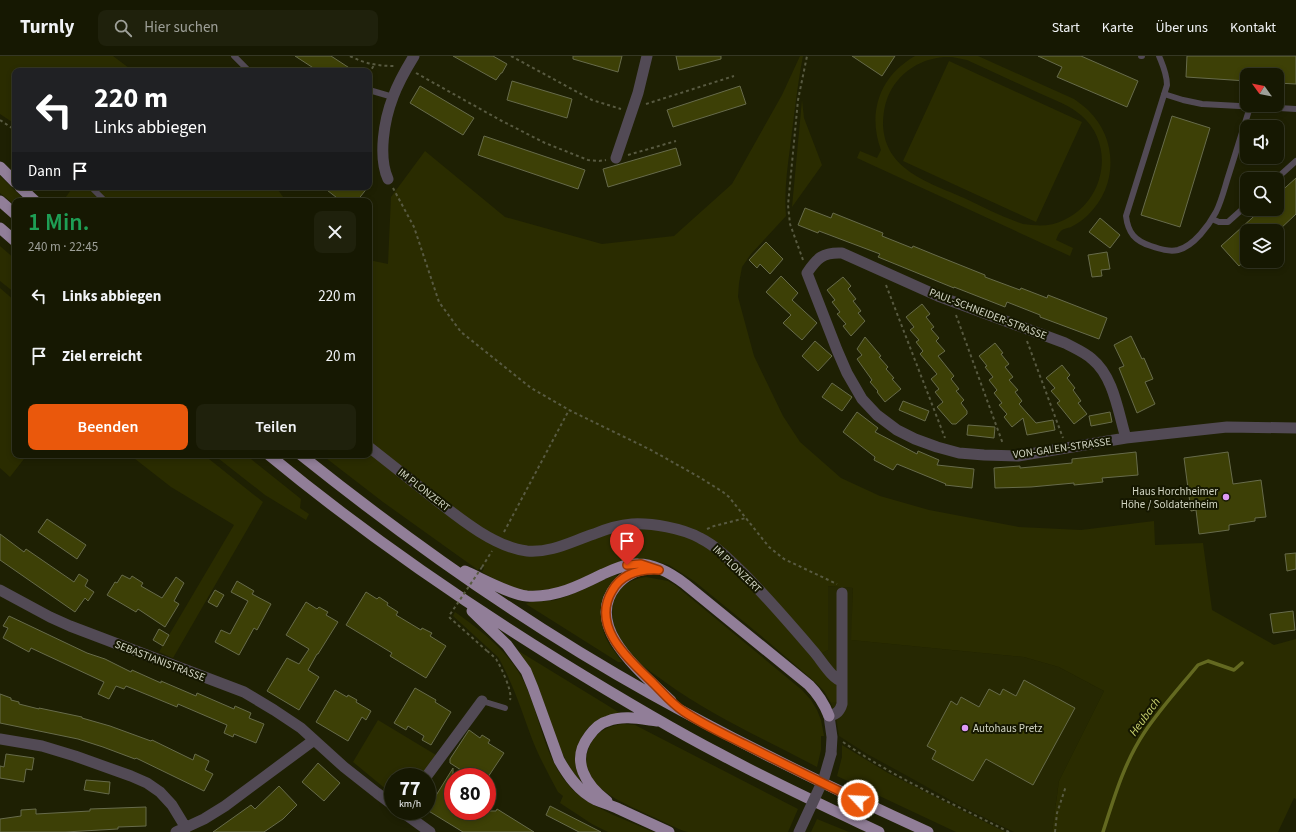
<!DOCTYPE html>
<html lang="de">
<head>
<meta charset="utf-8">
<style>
  :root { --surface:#161802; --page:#1f210c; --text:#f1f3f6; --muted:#9ea099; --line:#353724; --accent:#ea580c }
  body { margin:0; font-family:"Source Sans 3",sans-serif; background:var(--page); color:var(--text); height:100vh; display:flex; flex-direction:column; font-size:15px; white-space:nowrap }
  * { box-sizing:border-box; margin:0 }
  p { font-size:13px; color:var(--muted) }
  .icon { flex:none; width:22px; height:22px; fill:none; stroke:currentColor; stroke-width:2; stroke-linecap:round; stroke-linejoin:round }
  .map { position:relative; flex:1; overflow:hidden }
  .details { position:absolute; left:12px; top:142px; width:360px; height:260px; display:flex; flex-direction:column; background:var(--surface); border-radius:8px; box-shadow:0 2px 6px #0003,0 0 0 1px var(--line) }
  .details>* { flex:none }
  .hud { position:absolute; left:12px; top:12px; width:360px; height:122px; border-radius:8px; box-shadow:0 2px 6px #0003,0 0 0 1px var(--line); background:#202124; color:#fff; overflow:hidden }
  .needle { width:26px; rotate:303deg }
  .buttons { position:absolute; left:1240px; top:12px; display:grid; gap:8px }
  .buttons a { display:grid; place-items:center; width:44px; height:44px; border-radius:8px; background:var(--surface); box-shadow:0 2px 6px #0003,0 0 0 1px var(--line); font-size:20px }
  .speed { position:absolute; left:384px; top:712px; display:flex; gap:8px; font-size:20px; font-weight:700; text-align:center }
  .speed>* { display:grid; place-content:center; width:52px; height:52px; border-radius:50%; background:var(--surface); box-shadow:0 2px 6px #0003,0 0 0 1px var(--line); line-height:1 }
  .speed small { font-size:10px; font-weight:400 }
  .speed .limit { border:6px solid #d22; background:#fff; color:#111 }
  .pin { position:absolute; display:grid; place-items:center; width:34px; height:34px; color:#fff; margin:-41px -17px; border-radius:50% 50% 50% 0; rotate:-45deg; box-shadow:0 0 4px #0007 }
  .pin .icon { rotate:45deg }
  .me { position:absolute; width:44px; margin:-22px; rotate:295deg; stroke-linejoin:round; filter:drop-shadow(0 0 3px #0008) }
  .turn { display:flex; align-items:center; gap:14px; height:84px; padding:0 16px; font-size:18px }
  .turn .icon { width:52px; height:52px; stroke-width:2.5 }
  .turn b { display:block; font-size:28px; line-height:34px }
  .then { display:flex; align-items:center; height:38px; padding:0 16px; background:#0003; gap:8px; font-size:15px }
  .round { display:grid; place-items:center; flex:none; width:42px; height:42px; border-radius:8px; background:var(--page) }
  .summary { display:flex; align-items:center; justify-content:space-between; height:68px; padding:0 16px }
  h1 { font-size:24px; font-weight:600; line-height:30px; color:#1e9e55 }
  .primary-button { display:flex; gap:8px; margin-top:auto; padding:8px 16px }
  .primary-button a { flex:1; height:46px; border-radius:8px; background:var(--accent); color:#fff; font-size:16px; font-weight:600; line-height:46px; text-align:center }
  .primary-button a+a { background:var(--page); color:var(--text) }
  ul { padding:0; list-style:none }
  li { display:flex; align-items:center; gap:12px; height:60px; padding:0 16px }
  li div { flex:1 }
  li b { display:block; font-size:15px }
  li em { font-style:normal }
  header { display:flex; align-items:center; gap:24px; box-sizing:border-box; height:56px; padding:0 20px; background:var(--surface); border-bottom:1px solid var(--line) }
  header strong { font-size:19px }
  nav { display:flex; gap:22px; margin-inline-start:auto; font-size:14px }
  .search { width:280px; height:36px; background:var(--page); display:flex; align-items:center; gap:10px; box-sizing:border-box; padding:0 14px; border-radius:8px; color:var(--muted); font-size:15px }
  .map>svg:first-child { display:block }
</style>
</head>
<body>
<header>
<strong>Turnly</strong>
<div class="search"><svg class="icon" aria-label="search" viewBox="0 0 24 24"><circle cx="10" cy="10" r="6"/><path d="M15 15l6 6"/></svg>Hier suchen</div>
<nav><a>Start</a><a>Karte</a><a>Über uns</a><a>Kontakt</a></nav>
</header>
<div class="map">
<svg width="1296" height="776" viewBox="0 0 1296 776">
  <rect width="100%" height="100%" fill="#1e2003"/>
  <path fill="#262802" d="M828 530 853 532 852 584 1024 601 1059 611 1104 635 1059 725 1052 776H1014L959 749 911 722 867 698 839 680 836 661 831 647 839 645 814 601 828 594Z"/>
  <path fill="#2a2c00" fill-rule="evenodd" d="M0 0H113L133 15H15V68L0 58Z
    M800 0H803C797 31 794 61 790 92 787 114 784 137 786 160L751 198 742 211 739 227 738 241 754 300 783 360 800 386 841 422 880 440 929 454 1019 471 1081 474 1154 465 1155 489 1203 487 1212 554 1274 589 1296 583V743L1294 742 1278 776H1052L1059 725 1104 635 1059 611 1024 601 851 584 853 532 828 530V594L814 601 839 632V646L831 647 824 635 815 626 766 584 694 525 669 509 651 504 639 503 554 533 530 535 519 534 498 525 482 516 484 512 481 510 478 514 383 446 322 399H369V204L388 208 391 141 425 95 505 161 602 188 674 180 732 128 782 39Z
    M915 0H978L1074 43C1079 47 1084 50 1088 54 1118 83 1118 130 1088 159 1083 164 1077 168 1071 171 1068 172 1062 173 1060 176 1058 178 1057 182 1056 184L1073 192 1070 200 857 102 860 95 877 102 881 94C867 56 880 20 915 0ZM944 1H952L967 4C991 15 1015 26 1039 37 1054 44 1070 49 1082 60 1116 90 1104 146 1064 164 1051 171 1037 170 1023 168 1002 161 983 151 964 142 928 126 885 114 883 69 883 57 885 46 890 36 901 15 921 3 944 1Z
    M949 5 1082 66 1036 166 903 105Z
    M802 44 804 62 822 109 792 151Z
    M0 120 26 145H15V149L0 137Z
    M73 131H276L286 145H63Z
    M0 190 15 203V237L0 225Z
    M0 232 15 245V399H27L10 421 0 412Z
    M130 399H204L263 446 173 602 159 596 234 469 171 431Z
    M214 399H246L301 443 300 452 309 458 306 464 265 439Z
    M614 519 618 520C602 535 598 556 604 577 607 587 616 597 622 606H618L526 548C531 544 548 546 556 544 576 538 595 528 614 519Z
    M646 521 668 525 675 529 802 634 811 644 817 654 821 664 824 680H821V694L817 711C766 684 712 660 665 626 653 617 638 608 628 595 617 582 610 565 613 548 616 531 631 523 646 521Z
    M455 556C483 576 511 597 526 630 541 664 545 706 573 734 591 752 629 765 653 776H608L592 768 560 747 563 740 558 736C549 719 539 701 532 683 522 656 513 627 498 601L453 560Z
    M517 594 620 657C611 661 599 664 591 669 588 671 585 676 583 679 573 696 574 708 581 726 548 690 549 633 517 594Z
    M378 664 436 699 421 721H393V739L353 706Z
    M624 668 635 669 798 753 788 776C764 776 739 776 715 776 707 776 696 776 688 776 678 774 661 764 651 760 624 747 572 729 590 689 596 675 610 669 624 668Z
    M842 689 888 717 1005 776H956L837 720 842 701Z
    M817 763 849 776H811Z"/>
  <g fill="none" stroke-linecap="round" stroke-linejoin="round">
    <path stroke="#636920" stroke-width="3.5" d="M1103 776C1114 742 1124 707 1144 677 1160 653 1180 631 1198 609L1208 605 1234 614 1242 607"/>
  </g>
  <path fill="#3d4006" stroke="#676b4b" d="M295 0H331L354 15H318Z
    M453 0H493L507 8 502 17H501L496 24Z
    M573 0H622L618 16 573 3Z
    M676 0H721V3L679 14Z
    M852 0H895L882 20Z
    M1038 0H1081L1138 25 1127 51 1057 21 1062 11Z
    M1187 0H1296V28L1277 27V19H1247V25L1186 21Z
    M512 25 572 43 567 62 507 44Z
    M420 30 474 62 463 79 410 47Z
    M740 30 746 48 673 71 667 54Z
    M1172 60 1210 72 1180 171 1141 159Z
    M484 80 585 114 578 133 478 99Z
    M676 92 681 109 608 131 603 113Z
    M1296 122V158L1278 175H1247V203L1239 210 1221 190 1262 153H1277V139Z
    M323 131H368L357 145H341Z
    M805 152 831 162 833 157 883 177 882 180 912 192 913 190 935 199 985 219V221L1020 234 1021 232 1047 242 1048 239 1107 262 1099 283 1040 261V259L1007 246 1005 251 977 240 954 231V232L878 201 880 198 819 175 818 177 798 169Z
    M1100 162 1120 179 1110 192 1089 176Z
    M766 186 783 203 770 218 760 208 757 212 749 204Z
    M1107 196 1110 213 1101 214 1102 220 1092 221 1088 199Z
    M781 220 798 237 792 244 817 267 802 284 783 267 791 259 766 236Z
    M843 221 851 230 848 233 856 243 853 245 861 255 858 257 865 265 851 280 843 270 846 268 837 258 840 256 832 246 835 244 827 234Z
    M922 248 930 258 926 261 934 271 931 273 939 282 936 285 945 295 938 300 954 320 951 323 959 333 956 335 964 344 961 347 967 355V358L956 368H952L937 351 943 346 935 336 939 333 931 323 937 318 920 298 923 295 916 286 919 284 910 274 914 271 906 261Z
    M1131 280 1142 303 1144 302 1153 323 1145 326 1155 348 1137 357 1119 312 1124 310 1114 289Z
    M865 281 881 300 879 301 888 311 886 313 894 322 892 323 901 333 885 346 877 336 878 335 870 326 872 324 857 303 862 299 857 293Z
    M815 285 832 300 818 315 802 300Z
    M995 287 1003 297 1001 298 1009 308 1005 311 1013 321 1009 324 1018 334 1015 336 1022 345 1019 348 1036 367 1053 364 1055 374 1027 379 1023 362 1012 371 1004 361 1007 358 999 349 1002 347 994 337 997 334 989 324 993 321 985 311 987 310 979 300Z
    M1062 309 1070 319 1067 322 1075 332 1073 334 1081 345 1078 347 1087 358 1074 368 1057 347 1060 345 1051 335 1055 332 1046 322Z
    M832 327 852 341 842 355 822 341Z
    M903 345 929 355 925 365 899 354Z
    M857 356 878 372 875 376 917 398 918 395 939 404 937 409 974 413 972 432 945 429 946 428 897 408 893 414 874 404 875 401 843 376Z
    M1110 356 1112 366 1091 370 1089 360Z
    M968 369 995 371 994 382 967 379Z
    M1136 396 1138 419 1102 422 1103 426 1074 429V427L1031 431 995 432 994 412 1020 410V412L1072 407V403Z
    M1228 396 1233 428 1261 424 1266 461 1255 462V465L1229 469V474L1199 478 1196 454 1191 455 1184 402Z
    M47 463 86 489 77 503 38 476Z
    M0 478 24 496 26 493 74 526 79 518 88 524 85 530 94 536 88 545 85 542 75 556 0 504Z
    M1296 497V513L1287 515 1285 498Z
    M122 519 130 523 132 520 143 527 141 530 162 542 176 521 184 527 174 545 179 548 165 571 138 553 136 556 107 539 115 526 117 527Z
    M237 525 254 535 252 538 271 548 257 574 254 572 239 599 215 586 221 574 230 578 248 545 231 536Z
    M215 534 224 539 217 551 208 546Z
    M366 536 377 543 379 541 388 547 387 549 398 556 396 559 421 574 422 572 432 577 430 580 446 590 426 622 390 600 392 597 346 569Z
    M306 546 317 553 319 551 328 556 326 559 338 566 318 598H317L308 614 319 621 299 654 267 635 287 602 299 608 309 593 286 579Z
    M1293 555 1295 574 1273 577 1270 558Z
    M9 560 87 597 105 603 131 616 132 614 161 627V625L196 640 197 637 234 653 235 650 251 657 249 662 264 668 256 687 234 678 233 681 224 677 227 669 178 648 177 651 126 630 124 633 116 630 109 643 98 638 104 626 31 592 29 596 3 582 8 572 3 570Z
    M159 573 169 579 163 590 153 584Z
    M1024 624 1075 652 1033 729 986 703 973 725 932 703 936 695 927 690 951 645 957 649 961 641 979 651 989 633 1000 639 1003 633 1016 640Z
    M415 632 436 644 435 646 451 656 431 689 422 684 424 680 408 670 406 674 394 667Z
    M335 634 347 641 348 639 357 644 356 646 371 655 366 664 362 661 348 685 316 666Z
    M0 638 11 642V644L19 646V648L39 653V652L82 661V662L110 670 151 685 152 684 193 704 195 698 209 705 205 714 213 718 204 735 136 702 135 703 103 691 78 683 0 667Z
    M469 674 480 682 482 679 490 684 488 687 504 697 488 721H472L450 707V703Z
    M6 698 34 702 32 714 26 713 24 726 0 722V710L4 711Z
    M318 707 340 727 324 745 302 726Z
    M453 712V755H496L497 753 534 776H463L427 754Z
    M86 724 110 726 109 738 84 734Z
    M279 730 297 749 283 763 264 776H213L251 749 255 753Z
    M550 750 601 776H579L546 759Z
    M146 751V770L118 771V773L65 776H0V763L21 760V754L36 753V758L90 755V753Z"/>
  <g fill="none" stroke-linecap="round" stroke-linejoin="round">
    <path stroke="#585a41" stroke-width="2" stroke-dasharray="3 3" stroke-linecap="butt" d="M350 0C365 8 379 10 395 10
      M511 0 592 44 621 53
      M416 17 500 64 545 87 588 104 599 105 606 104
      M369 18 374 9
      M646 48 734 20
      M0 64 15 74
      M628 99 676 85
      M393 132 414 171 439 246 461 276 531 332 569 354 651 394 699 421 723 436 729 441 769 491 784 503 837 528
      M803 204 790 168 788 149 798 44 807 0
      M886 229 945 382
      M956 259 1003 388
      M1027 285 1063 382
      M707 473 714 470 746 462
      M504 476 569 354
      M482 511 492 495
      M487 595C490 597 493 600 496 603 501 611 513 636 510 644
      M843 686C895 722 953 748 1009 776
      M1055 776 1057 757 1066 730"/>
    <path stroke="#524a55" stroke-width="6" d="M234 0 249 15
      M1141 0H1142
      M1159 0C1163 10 1167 18 1167 29L1126 160C1128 177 1135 185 1151 190 1160 193 1169 196 1178 194 1194 190 1209 169 1216 156 1222 144 1225 130 1229 118 1236 95 1243 73 1250 51
      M369 34 393 41
      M1164 38 1183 44 1202 48 1296 53
      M1276 123 1296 105
      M91 131 105 145
      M1212 163 1219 166H1228L1247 149
      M482 645 505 652"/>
    <path stroke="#524a55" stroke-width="11" d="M616 102 638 37 647 0
      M388 123C378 101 384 64 393 41 398 27 406 13 414 0
      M1126 382C1118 356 1114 321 1092 303 1084 296 1074 292 1065 287L938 240 842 197C823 196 817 202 807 217L837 294 847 317 862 343 877 359 897 374 915 383 937 391 959 397 984 399 1018 400 1126 382 1227 371 1296 372
      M369 391C388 406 407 421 426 436 453 457 492 491 527 495 552 497 572 485 594 478 606 473 619 469 632 468 652 467 682 472 700 482 716 490 729 503 742 516 768 542 791 569 815 597 821 604 833 624 842 625
      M0 534 50 561 70 570 244 636 274 654 301 672 344 711 377 737 393 749
      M829 660C837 658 840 655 842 648V537
      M0 683 42 690 75 700 131 720 147 727 160 736 172 749 186 772
      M426 721 482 645
      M401 755 430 776
      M176 776 204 763 225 750 314 684"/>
    <path stroke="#524a55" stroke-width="11" d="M829 660 832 681 831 698"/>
    <path stroke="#917e98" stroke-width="11" d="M0 111 15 126
      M20 131 35 145
      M0 145 15 158
      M0 172 15 185
      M269 399C361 475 459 543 561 606 613 638 666 670 720 698 772 726 826 751 879 776
      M301 399C411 487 527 569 651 638 741 688 833 733 928 776
      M650 513C637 513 624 520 616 530 582 572 645 619 671 645
      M465 515C483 523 509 538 527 540 555 542 579 530 603 518 613 514 626 507 638 508 654 508 672 518 685 528L809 629C819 639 824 647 829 660
      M472 555 507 589 526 615 533 632 559 704C568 720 579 736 596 744 603 747 611 749 619 753 636 761 652 768 669 776
      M607 745C586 729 570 705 589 680 594 673 600 667 608 665 623 659 641 663 657 665"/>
    <path stroke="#585a41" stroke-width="2" stroke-dasharray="3 3" stroke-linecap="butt" d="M482 511 449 560 450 562 487 595"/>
    <path stroke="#524a55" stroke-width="11" d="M799 776 824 722 831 698"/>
  </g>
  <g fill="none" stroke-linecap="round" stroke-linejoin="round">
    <g stroke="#983908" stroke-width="10">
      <path id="route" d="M627 509 641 508 659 514C641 513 622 517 612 535 590 572 631 605 654 628 663 637 672 648 683 655 702 668 724 678 744 688 782 707 820 726 858 744"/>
    </g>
    <use href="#route" stroke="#ea580c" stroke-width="7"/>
  </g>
  <g fill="#dd99f4" stroke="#151700" stroke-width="1.5">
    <circle cx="1226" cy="441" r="4"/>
    <circle cx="965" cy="672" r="4"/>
  </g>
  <g text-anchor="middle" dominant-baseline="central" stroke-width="4" stroke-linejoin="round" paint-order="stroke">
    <g font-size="11" fill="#d1d4c2" stroke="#151700">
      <text transform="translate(988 258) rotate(21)">PAUL-SCHNEIDER-STRASSE</text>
      <text transform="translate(1062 392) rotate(-8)">VON-GALEN-STRASSE</text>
      <text transform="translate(424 434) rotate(38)">IM PLONZERT</text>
      <text transform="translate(737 513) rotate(44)">IM PLONZERT</text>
      <text transform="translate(160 605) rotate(21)">SEBASTIANISTRASSE</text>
    </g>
    <g font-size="11" fill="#d1d4c2" stroke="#151700" text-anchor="end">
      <text x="1218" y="435">Haus Horchheimer<tspan x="1218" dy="13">Höhe / Soldatenheim</tspan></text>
      <text x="973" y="672" text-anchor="start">Autohaus Pretz</text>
    </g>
    <g font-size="12" font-style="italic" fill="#c6cf6b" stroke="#151700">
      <text transform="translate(1145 661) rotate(-54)">Heubach</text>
    </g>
  </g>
</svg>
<div class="buttons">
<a><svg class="needle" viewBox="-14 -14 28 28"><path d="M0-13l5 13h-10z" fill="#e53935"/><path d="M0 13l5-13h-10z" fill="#9ea099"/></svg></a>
<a><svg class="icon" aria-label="sound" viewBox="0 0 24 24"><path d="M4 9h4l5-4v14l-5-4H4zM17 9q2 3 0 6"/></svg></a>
<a><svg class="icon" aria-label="search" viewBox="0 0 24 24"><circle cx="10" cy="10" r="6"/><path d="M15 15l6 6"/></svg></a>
<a><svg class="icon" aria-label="layers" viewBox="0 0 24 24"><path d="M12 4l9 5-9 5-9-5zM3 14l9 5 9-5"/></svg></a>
</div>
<div class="speed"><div>77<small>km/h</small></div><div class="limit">80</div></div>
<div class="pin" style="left:627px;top:509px;background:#d93025"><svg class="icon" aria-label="arrive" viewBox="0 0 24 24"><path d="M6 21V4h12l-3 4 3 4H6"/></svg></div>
<svg class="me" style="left:858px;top:744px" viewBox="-20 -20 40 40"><circle r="17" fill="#ea580c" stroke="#fff" stroke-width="3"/><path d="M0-11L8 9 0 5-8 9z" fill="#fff"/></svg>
<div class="hud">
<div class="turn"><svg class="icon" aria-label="left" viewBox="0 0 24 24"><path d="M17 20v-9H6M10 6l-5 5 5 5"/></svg><div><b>220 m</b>Links abbiegen</div></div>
<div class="then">Dann<svg class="icon" aria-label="arrive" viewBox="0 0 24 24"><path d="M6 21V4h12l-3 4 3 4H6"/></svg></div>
</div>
<section class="details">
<div class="summary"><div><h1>1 Min.</h1><p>240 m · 22:45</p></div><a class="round"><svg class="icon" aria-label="close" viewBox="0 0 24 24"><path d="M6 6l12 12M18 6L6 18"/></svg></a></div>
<ul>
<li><svg class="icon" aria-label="left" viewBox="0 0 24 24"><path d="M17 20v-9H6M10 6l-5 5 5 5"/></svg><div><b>Links abbiegen</b></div><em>220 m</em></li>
<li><svg class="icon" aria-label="arrive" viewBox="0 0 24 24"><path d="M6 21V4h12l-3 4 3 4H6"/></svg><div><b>Ziel erreicht</b></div><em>20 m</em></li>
</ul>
<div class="primary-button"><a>Beenden</a><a>Teilen</a></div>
</section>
</div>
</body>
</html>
